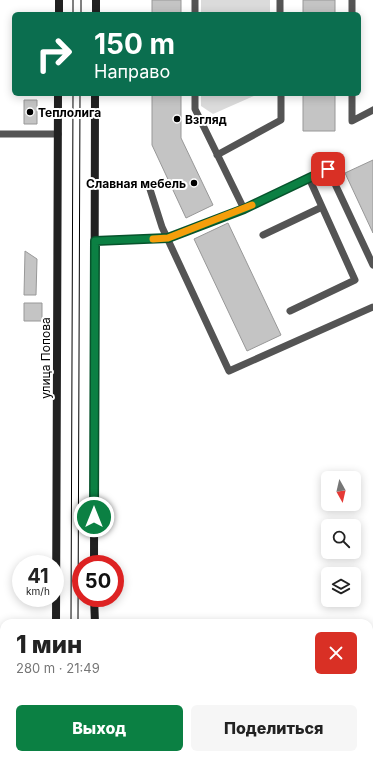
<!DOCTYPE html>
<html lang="ru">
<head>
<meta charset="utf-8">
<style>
  :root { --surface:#fff; --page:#f6f6f6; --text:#222; --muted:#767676; --accent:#0b8043 }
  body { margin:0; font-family:Inter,sans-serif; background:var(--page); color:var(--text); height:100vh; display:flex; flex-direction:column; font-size:15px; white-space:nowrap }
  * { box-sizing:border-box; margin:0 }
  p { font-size:13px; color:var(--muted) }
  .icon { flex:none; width:22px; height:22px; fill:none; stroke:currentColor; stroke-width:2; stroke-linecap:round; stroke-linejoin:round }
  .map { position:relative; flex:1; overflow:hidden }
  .details { position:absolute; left:0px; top:619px; width:373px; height:140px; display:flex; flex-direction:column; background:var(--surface); border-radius:12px 12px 0 0; box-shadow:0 2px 10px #0003 }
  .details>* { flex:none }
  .banner { position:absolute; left:12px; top:12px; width:349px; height:84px; border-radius:6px; box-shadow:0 2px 10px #0003; background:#0b6e4f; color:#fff; overflow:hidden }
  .needle { width:26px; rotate:172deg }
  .buttons { position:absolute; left:321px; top:471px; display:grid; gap:8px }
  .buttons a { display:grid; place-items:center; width:40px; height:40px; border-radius:6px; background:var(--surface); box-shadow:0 2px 10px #0003; font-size:20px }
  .speed { position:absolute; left:12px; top:555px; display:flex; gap:8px; font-size:20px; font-weight:700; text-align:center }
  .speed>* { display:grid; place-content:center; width:52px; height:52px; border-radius:50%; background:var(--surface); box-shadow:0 2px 10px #0003; line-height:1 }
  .speed small { font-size:10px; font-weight:400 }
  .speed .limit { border:6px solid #d22; background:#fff; color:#111 }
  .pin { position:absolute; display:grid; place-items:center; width:34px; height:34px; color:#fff; margin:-17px; border-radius:8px; box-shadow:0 2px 6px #0006 }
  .me { position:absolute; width:44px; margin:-22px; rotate:0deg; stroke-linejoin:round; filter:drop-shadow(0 0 3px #0008) }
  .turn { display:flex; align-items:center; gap:14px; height:84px; padding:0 16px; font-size:18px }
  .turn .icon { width:52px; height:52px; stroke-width:2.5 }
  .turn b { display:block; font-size:28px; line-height:34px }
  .round { display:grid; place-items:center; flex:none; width:42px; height:42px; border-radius:6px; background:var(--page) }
  .summary { display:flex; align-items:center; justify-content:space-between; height:68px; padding:0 16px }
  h1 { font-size:24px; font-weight:800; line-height:30px }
  .cta { display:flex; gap:8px; margin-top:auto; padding:8px 16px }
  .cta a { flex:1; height:46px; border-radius:6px; background:var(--accent); color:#fff; font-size:16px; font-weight:800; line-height:46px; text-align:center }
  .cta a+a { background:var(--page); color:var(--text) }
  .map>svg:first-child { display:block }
</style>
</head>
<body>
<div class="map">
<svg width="373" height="759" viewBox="0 0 373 759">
  <rect width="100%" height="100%" fill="#fff"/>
  <path fill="#dbdbdb" d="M201 0H270V14H201Z
    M201 94H258L213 114 201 106Z"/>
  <path fill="#c4c4c4" stroke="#989898" d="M152 0H181V14H152Z
    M303 0H335V14H303Z
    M152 94H181V138L213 205 186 218 152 145Z
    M303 94H335V131H303Z
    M24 100H37V124H24Z
    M373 160V233L345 173Z
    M228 223 281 335 247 351 194 239Z
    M25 251 37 259 36 295H24Z
    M24 303H42V321H24Z
    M151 755H219V759H151Z"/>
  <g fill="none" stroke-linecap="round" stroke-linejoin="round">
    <path stroke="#545454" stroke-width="7" d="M195 0V14
      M280 0V14
      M352 0V14
      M195 94V109L244 209
      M352 94V121L373 110
      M0 134H58
      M217 155 281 120V94
      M148 183 162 227 229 371 373 307
      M263 235 322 207
      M95 241 168 238 244 209 328 169 373 265
      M290 311 355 280 309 178
      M369 635H373
      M0 754 4 753"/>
    <path stroke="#212121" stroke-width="8" d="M59 14V0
      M96 14V0
      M94 564 95 94
      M94 598 95 623
      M56 623 58 94
      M55 759V755
      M93 759V755"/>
    <path stroke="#000" stroke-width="1" d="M73 14V0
      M81 14V0
      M71 623 73 94
      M78 623 80 94
      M70 759V755
      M77 759V755"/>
  </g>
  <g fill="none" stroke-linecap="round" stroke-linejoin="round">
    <g stroke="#07532c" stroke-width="10">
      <path id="route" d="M94 517 95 241 168 238 244 209 328 169"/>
    </g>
    <use href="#route" stroke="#0b8043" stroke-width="7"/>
    <path stroke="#f59e0b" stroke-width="7" d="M153 239 168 238 252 205"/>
  </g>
  <g fill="#000" stroke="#fff" stroke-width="1.5">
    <circle cx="30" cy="112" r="4"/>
    <circle cx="177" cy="119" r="4"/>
    <circle cx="194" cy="183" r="4"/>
  </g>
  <g text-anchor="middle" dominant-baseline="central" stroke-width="4" stroke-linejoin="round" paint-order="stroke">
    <g font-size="12" font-weight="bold" fill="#000" stroke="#fff" text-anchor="start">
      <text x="38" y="112">Теплолига</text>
      <text x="185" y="119">Взгляд</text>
      <text x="186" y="183" text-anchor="end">Славная мебель</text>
    </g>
    <g font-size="12" fill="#000" stroke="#fff">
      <text transform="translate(45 358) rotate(-90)">улица Попова</text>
    </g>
  </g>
</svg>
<div class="buttons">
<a><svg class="needle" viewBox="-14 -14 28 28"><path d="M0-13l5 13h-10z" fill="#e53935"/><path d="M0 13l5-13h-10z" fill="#767676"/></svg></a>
<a><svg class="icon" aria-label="search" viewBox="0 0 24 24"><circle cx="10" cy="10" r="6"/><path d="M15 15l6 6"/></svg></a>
<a><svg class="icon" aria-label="layers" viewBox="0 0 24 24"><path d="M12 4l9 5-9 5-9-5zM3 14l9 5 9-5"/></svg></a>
</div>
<div class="speed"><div>41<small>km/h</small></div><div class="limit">50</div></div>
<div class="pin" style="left:328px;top:169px;background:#d93025"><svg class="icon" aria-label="arrive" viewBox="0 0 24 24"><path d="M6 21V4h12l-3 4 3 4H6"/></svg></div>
<svg class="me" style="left:94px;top:517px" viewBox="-20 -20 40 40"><circle r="17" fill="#0b8043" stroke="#fff" stroke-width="3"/><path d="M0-11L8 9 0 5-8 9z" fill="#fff"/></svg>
<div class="banner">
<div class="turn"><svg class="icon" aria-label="right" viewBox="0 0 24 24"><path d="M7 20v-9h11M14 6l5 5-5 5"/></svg><div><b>150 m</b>Направо</div></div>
</div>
<section class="details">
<div class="summary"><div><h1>1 мин</h1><p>280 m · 21:49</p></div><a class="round" style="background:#d93025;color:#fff"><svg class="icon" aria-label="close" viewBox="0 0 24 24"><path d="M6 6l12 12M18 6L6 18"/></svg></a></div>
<div class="cta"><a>Выход</a><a>Поделиться</a></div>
</section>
</div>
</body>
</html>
